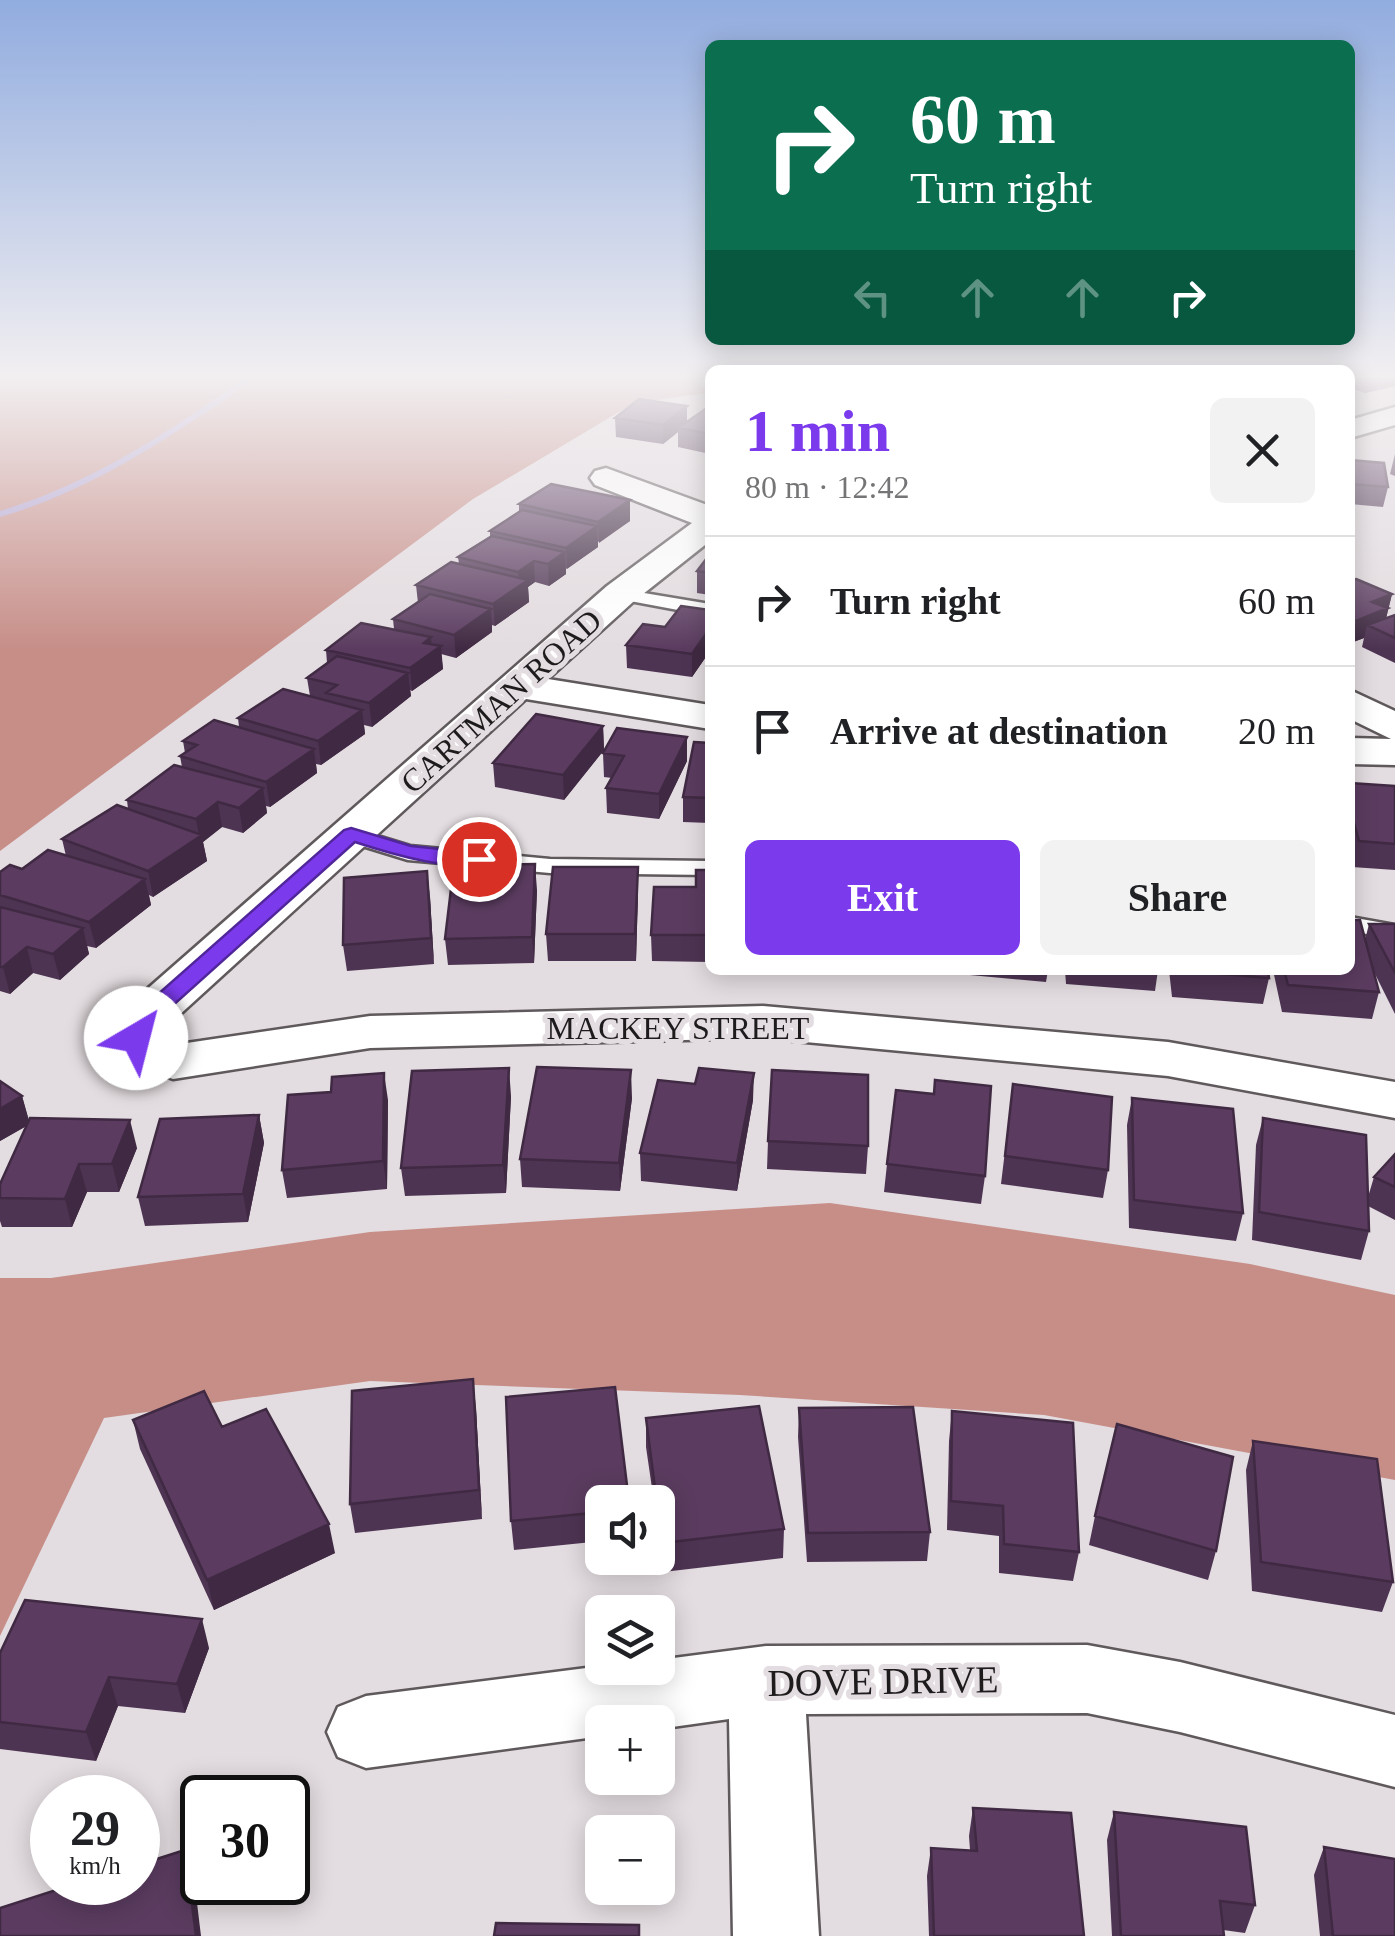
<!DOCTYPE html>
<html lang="en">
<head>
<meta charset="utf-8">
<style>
  :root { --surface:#fff; --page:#f2f2f2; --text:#202124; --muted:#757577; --line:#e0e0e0; --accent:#7c3aed }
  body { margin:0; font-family:Georgia,serif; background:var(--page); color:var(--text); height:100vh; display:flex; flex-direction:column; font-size:38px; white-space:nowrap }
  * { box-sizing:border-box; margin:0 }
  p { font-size:32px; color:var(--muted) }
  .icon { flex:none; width:55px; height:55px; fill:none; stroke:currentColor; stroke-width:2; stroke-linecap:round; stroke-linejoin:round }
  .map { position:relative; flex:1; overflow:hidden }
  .drawer { position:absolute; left:705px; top:365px; width:650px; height:610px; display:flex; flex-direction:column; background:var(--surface); border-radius:15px; box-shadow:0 5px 25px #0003 }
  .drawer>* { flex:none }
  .hud { position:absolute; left:705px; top:40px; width:650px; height:305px; border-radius:15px; box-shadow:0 5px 25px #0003; background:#0b6e4f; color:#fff; overflow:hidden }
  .buttons { position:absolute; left:585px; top:1485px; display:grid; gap:20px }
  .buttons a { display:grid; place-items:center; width:90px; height:90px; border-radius:15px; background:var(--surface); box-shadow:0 5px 25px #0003; font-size:50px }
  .speed { position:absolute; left:30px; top:1775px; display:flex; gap:20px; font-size:50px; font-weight:700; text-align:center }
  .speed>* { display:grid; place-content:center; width:130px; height:130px; border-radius:50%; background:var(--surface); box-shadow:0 5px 25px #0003; line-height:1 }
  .speed small { font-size:25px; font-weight:400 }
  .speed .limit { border:5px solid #111; border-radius:15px; background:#fff; color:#111 }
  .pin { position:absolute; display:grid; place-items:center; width:85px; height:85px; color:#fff; margin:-42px; border:5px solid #fff; border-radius:50%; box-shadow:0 2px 10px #0007 }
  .me { position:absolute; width:110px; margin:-55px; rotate:37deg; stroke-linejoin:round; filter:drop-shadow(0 0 8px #0008) }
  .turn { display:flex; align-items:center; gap:35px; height:210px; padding:0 40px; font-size:45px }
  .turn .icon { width:130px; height:130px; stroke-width:2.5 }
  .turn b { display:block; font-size:70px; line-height:85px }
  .lanes { display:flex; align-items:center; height:95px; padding:0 40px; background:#0003; justify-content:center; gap:50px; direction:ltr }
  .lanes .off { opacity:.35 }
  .round { display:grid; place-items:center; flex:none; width:105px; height:105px; border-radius:15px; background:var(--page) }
  .overview { display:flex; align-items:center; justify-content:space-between; height:170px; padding:0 40px }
  h1 { font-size:60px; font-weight:700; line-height:75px; color:var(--accent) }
  .action { display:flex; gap:20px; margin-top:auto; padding:20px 40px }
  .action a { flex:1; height:115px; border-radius:15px; background:var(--accent); color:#fff; font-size:40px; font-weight:700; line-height:115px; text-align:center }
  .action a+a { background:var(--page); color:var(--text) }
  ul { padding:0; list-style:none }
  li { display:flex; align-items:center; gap:30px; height:130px; padding:0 40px; border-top:2px solid var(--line) }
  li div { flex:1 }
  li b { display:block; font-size:38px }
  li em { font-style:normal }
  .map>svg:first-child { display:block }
</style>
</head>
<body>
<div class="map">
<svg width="1395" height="1936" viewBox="0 0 1395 1936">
  <rect width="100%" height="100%" fill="#e3dce0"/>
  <path fill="#c78e88" d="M0 378H693L709 393 634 403 473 499 0 851Z
    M830 1203 1250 1264 1395 1295V1480L1044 1415 740 1395 370 1381 104 1418 0 1636V1278H51L370 1232Z"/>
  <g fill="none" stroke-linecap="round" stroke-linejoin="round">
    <path fill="#b0a1d1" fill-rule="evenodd" d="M245 378H253C231 397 206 412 182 428 125 465 66 498 0 517V511C90 484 169 432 245 378Z"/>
    <g stroke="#5f595c" stroke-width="5">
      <path id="service" d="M620 589 710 604V616L614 598V590Z
        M351 828 410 846 550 859 710 861V875L550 873 408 860 343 840 340 835 343 830Z
        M1350 917 1395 925V939L1350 931Z"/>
    </g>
    <g stroke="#5f595c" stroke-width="5">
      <path id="minor" d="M1395 407V425L1350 438V420Z
        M606 468 710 506V541L633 602 548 679 710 705V729L526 699 165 1028V1041L173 1045 370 1016 763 1006 1168 1042 1395 1082V1118L1168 1076 763 1038 370 1048 173 1079 126 1063C113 1045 107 1032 121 1012L607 586 692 523 595 485 590 478 595 471Z
        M1350 690 1395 711V765L1350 764V738L1391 739 1350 719Z
        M1087 1645 1180 1662 1395 1715V1787L1180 1732 1087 1713 806 1714 819 1936H733L729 1719 658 1729V1722H602V1736L366 1768 338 1757 327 1732 338 1707 366 1696 602 1666 658 1668V1660L766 1646Z"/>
    </g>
    <use href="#service" fill="#fff" fill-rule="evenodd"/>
    <use href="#minor" fill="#fff" fill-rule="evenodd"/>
  </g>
  <path fill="#4e3453" d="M1350 378H1395V386L1365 393 1350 388Z
    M687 406V422L710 409V454L678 447V432L663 444 616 437 615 418Z
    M1395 454V476L1390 474Z
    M1350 460 1388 487 1383 507 1350 504Z
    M519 504 630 521 598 542V547L566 569V574L549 586 535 582 528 587 529 602 495 626 492 625V632L456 658 441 654 443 669 412 691 410 690 411 696 372 727 364 725 365 734 321 765 316 764 317 773 270 807 266 806 267 813 243 833 222 827 203 842 207 861 153 897 149 895 151 905 96 948 87 946 89 954 60 980 33 973 10 994 0 991V872L22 869 66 856 62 839 128 809 127 800 182 767 180 756 185 753 183 741 239 727 238 718 310 696 307 678 327 663 326 650 394 629 393 619 418 603 416 585 459 564 458 557 490 536V531L519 512Z
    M710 554V595L697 593V571Z
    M1350 581 1392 594 1386 618 1395 615V663L1362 647 1364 638 1350 643Z
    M710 610V651L692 677 627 668 626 645 665 627Z
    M603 726 604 750 564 800 495 787 493 763Z
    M710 743V823L683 822V797Z
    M603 753 687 761 659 819 607 813 606 788 612 778 604 777Z
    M1350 783 1395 786V870L1352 867 1350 857Z
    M710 870V962L652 961 651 935 696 887Z
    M537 890 534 963 448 965 445 939Z
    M638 893 636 961H548L546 934Z
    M430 897 434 964 347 971 343 945Z
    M1369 924H1395V1014L1374 972 1379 992 1372 1019 1282 1012 1273 970H1350L1365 940Z
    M901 970H946V972Z
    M959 970H1048L1046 982 959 974Z
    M1065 970H1158L1155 991 1066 984Z
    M1169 970H1268L1269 978 1263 1004 1172 997Z
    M0 1081 22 1096 29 1122 137 1148 119 1192H87L72 1227H2L0 1221V1184L28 1125 0 1141Z
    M695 1084 753 1100 737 1191 641 1181 640 1153Z
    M1013 1084 1108 1170 1103 1198 1001 1184Z
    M934 1094 985 1176 981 1204 884 1192 887 1164Z
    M511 1096 506 1193 405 1196 401 1168Z
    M632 1098 620 1191 522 1187 520 1159Z
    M1132 1098 1243 1213 1236 1241 1129 1228 1127 1125Z
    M388 1100 387 1189 287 1198 282 1170Z
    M259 1115 264 1143 248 1222 145 1226 138 1197Z
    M1263 1118 1368 1197 1374 1177 1395 1154V1220L1368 1206 1369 1231 1361 1260 1252 1240 1256 1145Z
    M768 1141 868 1146 866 1174 767 1169Z
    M476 1408 482 1519 355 1533 350 1504Z
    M799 1408 930 1532 927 1561 807 1562 798 1437Z
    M952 1411 1079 1552 1073 1581 999 1573V1536L947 1530 949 1441Z
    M646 1418 784 1529 783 1558 663 1572 658 1532V1502H654L646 1447Z
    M133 1420 222 1427 335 1553 214 1610 140 1449Z
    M1253 1441 1393 1582 1382 1612 1252 1591 1246 1470Z
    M602 1502V1541L514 1550 511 1521Z
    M1095 1516 1216 1551 1208 1580 1089 1545Z
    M209 1648 185 1713 118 1706 96 1761 0 1749V1653Z
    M973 1808 1084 1936H929L927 1876 931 1848 970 1850 969 1836Z
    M1114 1812 1255 1905 1245 1933 1223 1930 1224 1936H1112L1107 1840Z
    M1324 1847 1395 1936H1320L1314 1875Z"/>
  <path fill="#402a43" d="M1368 378H1395V386L1365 393Z
    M687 406V425L678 428V432L663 444V425Z
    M630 500V521L599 543 598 522Z
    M597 526 598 547 567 569 566 548Z
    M565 552 566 574 549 586 548 564Z
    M534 561 535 582 528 587 529 602 495 626 493 604 519 586 518 572Z
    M1392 594 1383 631 1367 625 1364 638 1351 643 1356 621 1372 602Z
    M491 609 492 632 456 658 454 635Z
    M710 628V651L692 677V654Z
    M431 637 432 652 441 646 443 669 412 691 410 668 424 643Z
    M408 673 411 696 372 727 369 703Z
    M362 710 365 734 321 765 318 741Z
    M603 726 604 750 564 800 563 775Z
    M687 737V761L659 819V794Z
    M314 749 317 773 270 807 266 782Z
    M263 788 267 813 243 833 239 808Z
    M218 802 222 827 203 842 207 861 153 897 148 871 199 837 196 819Z
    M535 864 537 890 534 963 532 937Z
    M638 867V893L636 961 635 934Z
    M427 871 430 897 434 964 431 938Z
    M145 879 151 905 96 948 89 922Z
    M83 928 89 954 60 980 53 954Z
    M27 947 33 973 10 994 3 967Z
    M509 1068 511 1096 506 1193 503 1165Z
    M631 1070 632 1098 620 1191 619 1163Z
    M384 1073 388 1100 387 1189 383 1161Z
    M754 1073 753 1100 737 1191V1163Z
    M22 1096 30 1124 0 1141V1109Z
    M259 1115 264 1143 248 1222 243 1194Z
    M130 1120 137 1148 119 1192 112 1164Z
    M79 1164 87 1192 72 1227 65 1199Z
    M473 1379 476 1408 482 1519 479 1490Z
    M329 1524 335 1553 214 1610 207 1580Z
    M202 1619 209 1648 185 1713 177 1684Z
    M109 1677 118 1706 96 1761 86 1732Z
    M185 1850 194 1878 201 1936H196Z"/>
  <path fill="#5b3c60" stroke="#402a43" stroke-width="2.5" d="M639 399 687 406 663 425 615 418Z
    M707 408 710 409V434L678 428Z
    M1350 460 1384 463 1388 487 1350 484Z
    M551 484 630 500 598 522 519 504Z
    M522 510 597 526 566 548 490 531Z
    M492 536 565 552 548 564 534 561 518 572 458 557Z
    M710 554V573L697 571Z
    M451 562 528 580 493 604 416 585Z
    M1356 579 1392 594 1372 602 1388 608 1356 621 1350 618V581Z
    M430 594 491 609 454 635 393 619Z
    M681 606 710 610V628L692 654 626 645 643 624 665 627Z
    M1395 615V638L1367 625Z
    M361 623 431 637 424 643 441 646 410 668 326 650Z
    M337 656 408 673 369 703 326 693 337 685 307 678Z
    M283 689 362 710 318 741 238 718Z
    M536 714 603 726 563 775 493 763Z
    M214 720 314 749 266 782 180 756 197 745 183 741Z
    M617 728 687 737 659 794 606 788 624 756 603 753Z
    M694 742 710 743V798L683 797Z
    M174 765 263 788 239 808 218 802 196 819 127 800Z
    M1350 783 1395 786V844L1359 841 1350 808Z
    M117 805 202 835 148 871 62 839Z
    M48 850 145 879 89 922 0 895V872L10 865 22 869Z
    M535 864 532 937 445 939 451 889 488 888 490 865Z
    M553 867H638L635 934H546Z
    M696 870H710V935H651L654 887H696Z
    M427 871 431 938 343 945 344 878Z
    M0 907 83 928 53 954 27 947 3 967H0Z
    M1350 920H1360L1379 992 1288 985 1284 970H1350Z
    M1369 924H1395V973Z
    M1177 970H1268L1269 978Z
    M537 1067 631 1070 619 1163 520 1159Z
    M509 1068 503 1165 401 1168 412 1071Z
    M699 1068 754 1073 737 1163 640 1153 658 1080 695 1084Z
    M772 1070 868 1075V1146L768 1141Z
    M384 1073 383 1161 282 1170 288 1095 331 1092 332 1077Z
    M935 1080 991 1086 985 1176 887 1164 896 1090 934 1094Z
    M0 1081 22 1096 0 1109Z
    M1013 1084 1112 1097 1108 1170 1005 1156Z
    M1132 1098 1233 1109 1243 1213 1134 1200Z
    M259 1115 243 1194 138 1197 160 1119Z
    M30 1118 130 1120 112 1164H79L65 1199 0 1198V1184Z
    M1263 1118 1366 1135 1369 1231 1259 1212Z
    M1395 1154V1187L1374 1177Z
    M473 1379 479 1490 350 1504 352 1391Z
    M615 1387 629 1502H602V1512L511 1521 506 1397Z
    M204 1391 222 1427 266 1409 329 1524 207 1580 133 1420Z
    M759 1406 784 1529 662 1543 646 1418Z
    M913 1407 930 1532 808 1533 799 1408Z
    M952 1411 1073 1423 1079 1552 1004 1544 1003 1506 951 1501Z
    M1117 1424 1233 1457 1216 1551 1095 1516Z
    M1253 1441 1377 1459 1393 1582 1261 1562Z
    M25 1600 202 1619 177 1684 109 1677 86 1732 0 1722V1653Z
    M973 1808 1071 1813 1084 1936H934L931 1848 977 1851Z
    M1114 1812 1246 1827 1255 1905 1220 1901 1224 1936H1121Z
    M1324 1847 1395 1859V1936H1333Z
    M185 1850 196 1936H0V1908L81 1882H138V1865Z
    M496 1923 639 1925V1936H494Z"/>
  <linearGradient id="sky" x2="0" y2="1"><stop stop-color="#91acdf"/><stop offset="0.58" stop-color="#f2eff1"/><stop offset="1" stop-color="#f2eff1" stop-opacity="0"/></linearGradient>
  <rect width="1395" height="649" fill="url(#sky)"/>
  <path fill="#7c3aed" stroke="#51269a" stroke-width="2.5" d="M351 828 411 846 479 853 489 859C468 878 382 851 355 842L151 1025 145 1044H128L124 1038 131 1018 344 830Z"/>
  <g text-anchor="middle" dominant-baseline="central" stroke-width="10" stroke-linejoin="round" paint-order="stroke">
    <g font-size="32" fill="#1e1b1c" stroke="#e3dce0">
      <text transform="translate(501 701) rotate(-42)">CARTMAN ROAD</text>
      <text x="678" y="1028">MACKEY STREET</text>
    </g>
    <g font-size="38" fill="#1e1b1c" stroke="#e3dce0">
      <text transform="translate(883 1681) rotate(-1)">DOVE DRIVE</text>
    </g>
  </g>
</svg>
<div class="buttons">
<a><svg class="icon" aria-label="sound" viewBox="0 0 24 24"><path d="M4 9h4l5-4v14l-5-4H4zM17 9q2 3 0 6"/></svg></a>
<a><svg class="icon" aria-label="layers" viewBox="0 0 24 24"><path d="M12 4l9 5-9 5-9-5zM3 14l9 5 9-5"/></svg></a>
<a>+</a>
<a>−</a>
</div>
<div class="speed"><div>29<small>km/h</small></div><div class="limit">30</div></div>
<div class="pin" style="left:479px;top:859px;background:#d93025"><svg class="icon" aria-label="arrive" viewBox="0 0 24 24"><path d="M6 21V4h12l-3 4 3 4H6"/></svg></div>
<svg class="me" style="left:136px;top:1038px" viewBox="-20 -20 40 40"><circle r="19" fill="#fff"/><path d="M0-13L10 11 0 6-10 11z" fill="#7c3aed"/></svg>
<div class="hud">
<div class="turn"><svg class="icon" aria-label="right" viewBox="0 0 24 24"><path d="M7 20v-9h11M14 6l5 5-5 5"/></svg><div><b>60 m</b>Turn right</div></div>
<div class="lanes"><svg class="icon off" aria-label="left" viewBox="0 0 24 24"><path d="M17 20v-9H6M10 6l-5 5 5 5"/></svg><svg class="icon off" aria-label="ahead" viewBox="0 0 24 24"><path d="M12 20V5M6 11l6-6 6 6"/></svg><svg class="icon off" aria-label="ahead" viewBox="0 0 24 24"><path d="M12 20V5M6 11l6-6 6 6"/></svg><svg class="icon" aria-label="right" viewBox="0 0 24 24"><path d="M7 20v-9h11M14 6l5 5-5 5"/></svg></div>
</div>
<section class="drawer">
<div class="overview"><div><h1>1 min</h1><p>80 m · 12:42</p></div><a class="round"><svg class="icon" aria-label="close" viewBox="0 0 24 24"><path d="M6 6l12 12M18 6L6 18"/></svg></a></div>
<ul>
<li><svg class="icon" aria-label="right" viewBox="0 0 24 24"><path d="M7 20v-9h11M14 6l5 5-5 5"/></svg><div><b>Turn right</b></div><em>60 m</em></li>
<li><svg class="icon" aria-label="arrive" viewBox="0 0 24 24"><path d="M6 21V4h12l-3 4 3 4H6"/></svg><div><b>Arrive at destination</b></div><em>20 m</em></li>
</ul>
<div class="action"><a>Exit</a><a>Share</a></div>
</section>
</div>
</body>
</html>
